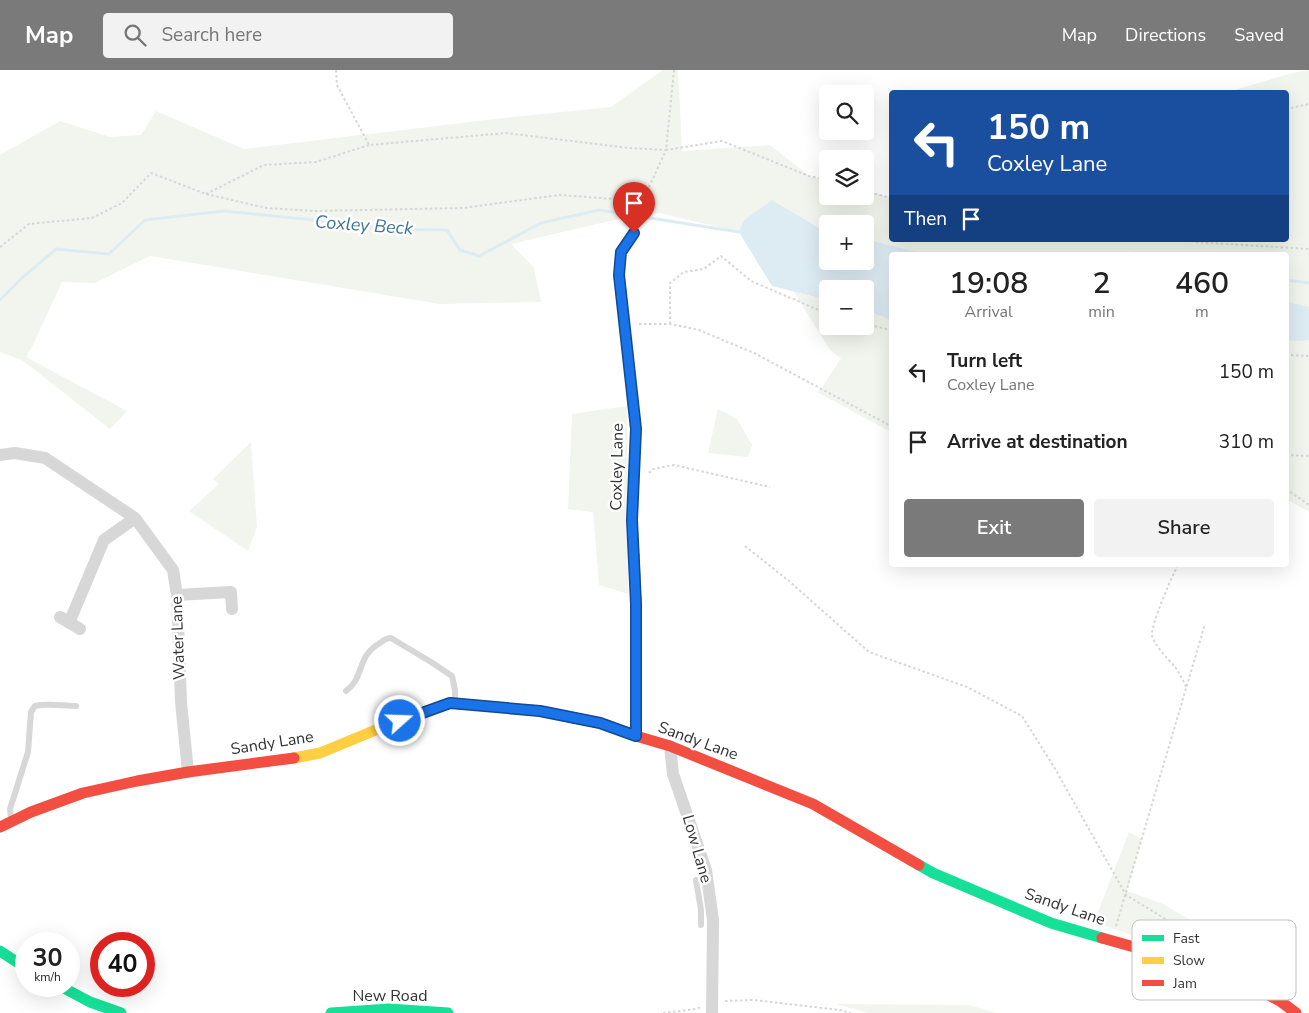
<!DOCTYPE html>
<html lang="en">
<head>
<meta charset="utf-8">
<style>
  :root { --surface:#fff; --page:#f2f2f2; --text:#222; --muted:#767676; --accent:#7a7a7a }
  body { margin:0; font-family:"Nunito Sans",sans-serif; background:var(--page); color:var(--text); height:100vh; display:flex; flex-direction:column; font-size:19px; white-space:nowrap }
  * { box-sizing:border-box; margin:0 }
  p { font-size:16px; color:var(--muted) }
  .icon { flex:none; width:28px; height:28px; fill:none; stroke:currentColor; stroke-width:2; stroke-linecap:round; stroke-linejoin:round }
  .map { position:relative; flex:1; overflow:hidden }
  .side { position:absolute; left:889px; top:182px; width:400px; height:315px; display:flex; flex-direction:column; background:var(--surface); border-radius:5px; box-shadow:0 5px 20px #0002 }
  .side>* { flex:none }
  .top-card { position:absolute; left:889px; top:20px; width:400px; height:152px; border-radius:5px; box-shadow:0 5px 20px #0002; background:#1a4fa0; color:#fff; overflow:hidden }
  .buttons { position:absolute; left:819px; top:15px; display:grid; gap:10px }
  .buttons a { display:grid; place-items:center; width:55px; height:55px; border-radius:5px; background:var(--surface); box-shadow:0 5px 20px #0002; font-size:25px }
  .speed { position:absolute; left:15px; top:862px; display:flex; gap:10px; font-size:25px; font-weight:700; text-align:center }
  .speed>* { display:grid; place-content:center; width:65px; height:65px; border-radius:50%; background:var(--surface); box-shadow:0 5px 20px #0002; line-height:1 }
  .speed small { font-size:12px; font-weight:400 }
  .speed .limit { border:8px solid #d22; background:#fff; color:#111 }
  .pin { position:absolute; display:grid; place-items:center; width:42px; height:42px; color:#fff; margin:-51px -21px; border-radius:50% 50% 50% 0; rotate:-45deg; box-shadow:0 0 5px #0007 }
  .pin .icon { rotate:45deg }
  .me { position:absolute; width:55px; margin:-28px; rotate:70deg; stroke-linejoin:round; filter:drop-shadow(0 0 4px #0008) }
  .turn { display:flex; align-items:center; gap:18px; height:105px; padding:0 15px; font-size:22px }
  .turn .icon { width:65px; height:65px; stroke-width:2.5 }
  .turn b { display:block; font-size:35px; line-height:42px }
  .then { display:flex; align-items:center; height:48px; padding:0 15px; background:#0003; gap:10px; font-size:19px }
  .eta { display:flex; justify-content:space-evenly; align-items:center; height:85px; text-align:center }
  .eta b { font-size:30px; font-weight:600; line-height:35px }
  .primary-button { display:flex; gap:10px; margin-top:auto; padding:10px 15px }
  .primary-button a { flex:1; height:58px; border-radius:5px; background:var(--accent); color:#fff; font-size:20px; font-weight:600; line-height:58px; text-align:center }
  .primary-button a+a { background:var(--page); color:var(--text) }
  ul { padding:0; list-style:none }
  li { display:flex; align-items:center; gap:15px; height:70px; padding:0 15px }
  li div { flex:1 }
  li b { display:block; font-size:19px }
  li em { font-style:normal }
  header { display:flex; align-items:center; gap:30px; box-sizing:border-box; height:70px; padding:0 25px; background:var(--accent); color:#fff }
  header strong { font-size:24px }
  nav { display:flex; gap:28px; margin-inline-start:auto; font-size:18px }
  .search { width:350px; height:45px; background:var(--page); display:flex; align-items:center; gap:12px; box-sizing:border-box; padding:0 18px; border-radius:5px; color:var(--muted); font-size:19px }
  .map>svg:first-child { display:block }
</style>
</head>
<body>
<header>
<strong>Map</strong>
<div class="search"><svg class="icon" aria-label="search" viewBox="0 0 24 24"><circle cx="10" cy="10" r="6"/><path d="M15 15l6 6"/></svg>Search here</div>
<nav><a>Map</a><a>Directions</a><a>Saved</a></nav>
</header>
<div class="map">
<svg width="1309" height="943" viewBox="0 0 1309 943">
  <rect width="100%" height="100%" fill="#fff"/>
  <path fill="#f1f5ed" d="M663 0H678L682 81 770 75 809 106 827 111 828 126H865V121L889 127 891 126V170H1286V22H1228L1292 3 1309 0V442L1286 429V185H923L916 182 865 169V154H828L827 160 819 158 772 130 744 150 739 162 660 143 627 147 511 174 534 198 541 232 440 234 150 186 95 213 62 212 33 275 26 287 127 341 110 359 22 290 0 282V85L60 51 110 67 141 65 156 41 244 79 513 47 611 37Z
    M794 222 827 230 828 256H865V240L891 250V362L817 322 823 316 841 288 830 280Z
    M627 336 628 524 599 515 593 442 568 439 572 344Z
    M718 339 737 349 752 375 748 387 708 383Z
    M251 372 257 457 248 481 189 441 219 414 213 409Z
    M1129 762 1142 769 1127 821 1163 834 1207 860 1228 881 1222 896 1094 852Z
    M836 934 968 935 997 943H868Z"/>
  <path fill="#ddebf3" d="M772 130 819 158 827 160 828 191H865V169L917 182 923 185H891V250L865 240V219H828L827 230 772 216 739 162 744 150Z
    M1286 232 1309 237V270L1301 271 1286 270Z"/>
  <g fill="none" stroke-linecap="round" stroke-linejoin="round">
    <path stroke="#ddebf3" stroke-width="3" d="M1118 185 1134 183 1142 185
      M1286 210 1309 213
      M0 230 22 208 56 179 109 184 145 150 224 141 334 152 379 159 447 160 460 180 479 186 541 153 599 140 739 162"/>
    <path stroke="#d6d6d6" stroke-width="2" stroke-dasharray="2.5 2.5" stroke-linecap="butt" d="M336 0 337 15 369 75 506 63 629 78 666 80 643 130 641 147 639 151
      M674 0 666 80 722 71 809 106 828 110
      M1286 39 1309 34
      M865 121 891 128
      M206 124 264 95 316 92 369 75
      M1186 170 1195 172 1309 179
      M0 177 29 154 92 148 122 133 151 103 206 124 266 138 315 141 463 138 559 125 629 130H643
      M639 254H670L699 260 754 283 891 356
      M670 254V213L684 202 704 199 721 186 751 211 828 244
      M865 254 891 260
      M1286 285 1309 286
      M1286 385 1309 386
      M649 403 653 399 674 395 770 417
      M1286 419 1309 435
      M745 476 789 511 869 582 967 617 1022 646 1054 697 1126 825 1182 859 1191 877
      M1178 495C1172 506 1151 554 1152 565 1153 574 1169 590 1175 597 1180 604 1183 611 1187 618
      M1116 856 1205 554
      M725 931 753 930 840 940 851 943
      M663 943 696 939 701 937"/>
    <path stroke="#d7d7d7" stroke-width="6" d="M346 621C358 612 358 603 364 590 367 583 373 577 380 573 384 570 386 568 391 568L431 592 452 606 455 620V632
      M11 748 10 739 28 682 31 642 35 636C48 633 63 636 76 636
      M696 810 701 840V855"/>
    <path stroke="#d7d7d7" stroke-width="12" d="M0 385 15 383 45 388 135 448 173 500 177 525 181 632 188 702
      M177 525 231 522 232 539
      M60 547 80 559
      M69 553 104 470 135 448
      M670 676 673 704 706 800 713 850 712 943"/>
    <path stroke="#16e098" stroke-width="11" d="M919 795 933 803 1051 853 1102 868
      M0 881 26 898
      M60 916 90 932 121 943
      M331 943 389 939 448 943"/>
    <path stroke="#ffcf43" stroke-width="11" d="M634 485 632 450 636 359 619 205 621 182 634 163
      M294 688 320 683 383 657 450 633 540 641 569 647"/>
    <path stroke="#f24e42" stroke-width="11" d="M634 485 636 535V666
      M569 647 600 653 636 666 670 676 813 734 919 795
      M0 757 31 742 83 723 137 711 188 702 294 688
      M1102 868 1223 902 1280 931 1296 943"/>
  </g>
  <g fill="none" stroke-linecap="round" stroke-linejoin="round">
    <g stroke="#114b97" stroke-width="12">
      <path id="route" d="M400 651 450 633 540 641 600 653 636 666V534L632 450 636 359 619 205 621 182 634 163"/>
    </g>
    <use href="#route" stroke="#1a73e8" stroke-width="9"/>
  </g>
  <g text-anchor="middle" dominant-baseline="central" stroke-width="5" stroke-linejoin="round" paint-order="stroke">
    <g font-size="16" fill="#333" stroke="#fff">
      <text transform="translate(617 397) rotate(-89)">Coxley Lane</text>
      <text transform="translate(178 568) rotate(-92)">Water Lane</text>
      <text transform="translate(698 671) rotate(20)">Sandy Lane</text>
      <text transform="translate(272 673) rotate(-9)">Sandy Lane</text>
      <text transform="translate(697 779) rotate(74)">Low Lane</text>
      <text transform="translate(1065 837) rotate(19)">Sandy Lane</text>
      <text x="390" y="926">New Road</text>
    </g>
    <g font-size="18" font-style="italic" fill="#3f7597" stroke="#fff">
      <text transform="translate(364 155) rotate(4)">Coxley Beck</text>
    </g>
  </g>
  <rect x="1132" y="850" width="164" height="80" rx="8" fill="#fff" stroke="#c2c2c2" stroke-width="1"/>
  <rect x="1142" y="865" width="22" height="6" fill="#16e098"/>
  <rect x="1142" y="887" width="22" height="7" fill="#ffcf43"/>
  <rect x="1142" y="910" width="22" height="6" fill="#f24e42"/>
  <g font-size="14" fill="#333">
    <text x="1173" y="873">Fast</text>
    <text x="1173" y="895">Slow</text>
    <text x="1173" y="918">Jam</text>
  </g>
</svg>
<div class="buttons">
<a><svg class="icon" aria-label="search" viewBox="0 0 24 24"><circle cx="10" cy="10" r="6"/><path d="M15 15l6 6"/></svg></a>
<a><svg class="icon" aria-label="layers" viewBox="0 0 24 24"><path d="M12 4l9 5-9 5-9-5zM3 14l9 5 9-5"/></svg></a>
<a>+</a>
<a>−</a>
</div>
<div class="speed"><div>30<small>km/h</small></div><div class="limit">40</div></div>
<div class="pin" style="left:634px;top:163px;background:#d93025"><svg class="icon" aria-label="arrive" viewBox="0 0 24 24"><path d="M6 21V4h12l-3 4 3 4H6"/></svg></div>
<svg class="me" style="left:400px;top:651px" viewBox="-20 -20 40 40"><circle r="17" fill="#1a73e8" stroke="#fff" stroke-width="3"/><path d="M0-11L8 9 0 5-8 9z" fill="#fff"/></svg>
<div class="top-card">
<div class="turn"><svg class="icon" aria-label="left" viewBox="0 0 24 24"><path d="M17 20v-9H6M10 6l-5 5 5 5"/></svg><div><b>150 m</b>Coxley Lane</div></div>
<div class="then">Then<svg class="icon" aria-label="arrive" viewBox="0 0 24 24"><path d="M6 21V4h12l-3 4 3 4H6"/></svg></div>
</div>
<section class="side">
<div class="eta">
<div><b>19:08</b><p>Arrival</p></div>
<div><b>2</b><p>min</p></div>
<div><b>460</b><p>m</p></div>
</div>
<ul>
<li><svg class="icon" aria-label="left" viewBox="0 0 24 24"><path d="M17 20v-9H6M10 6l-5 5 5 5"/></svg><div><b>Turn left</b><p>Coxley Lane</p></div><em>150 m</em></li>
<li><svg class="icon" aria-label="arrive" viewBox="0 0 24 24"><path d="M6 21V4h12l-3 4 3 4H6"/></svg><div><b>Arrive at destination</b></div><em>310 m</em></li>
</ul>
<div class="primary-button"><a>Exit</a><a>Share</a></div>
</section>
</div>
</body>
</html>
